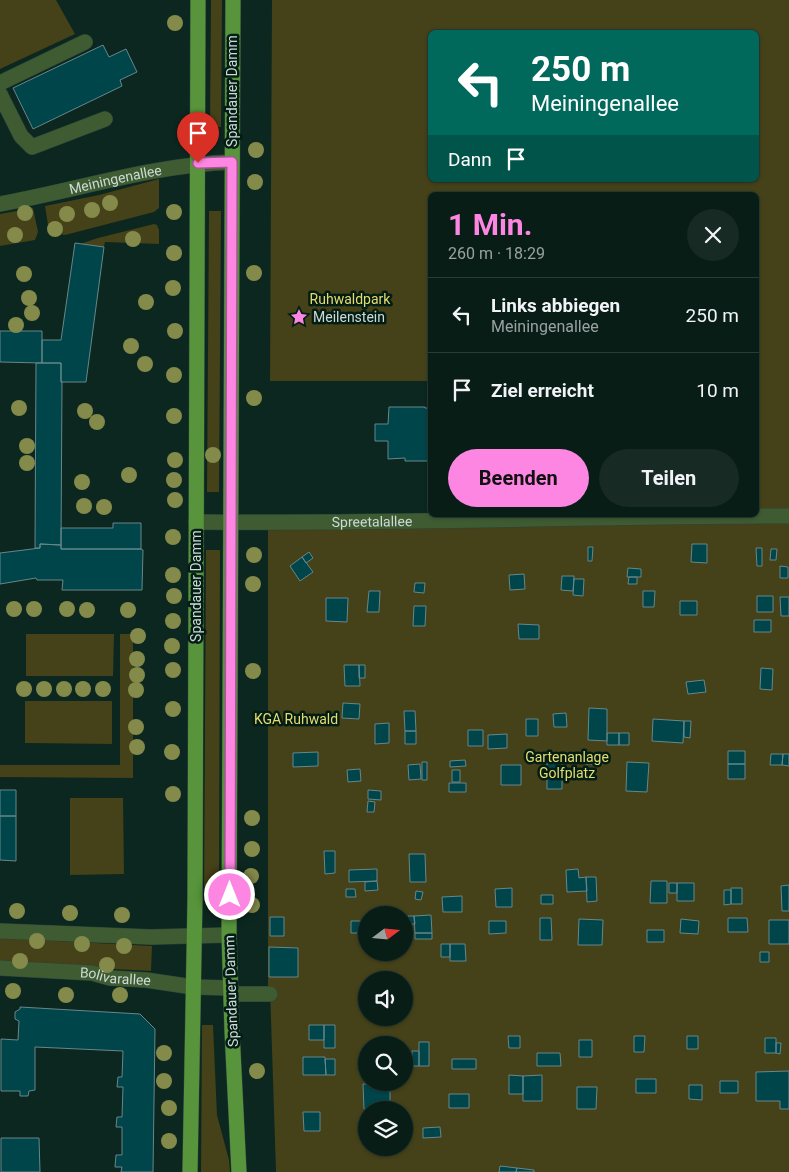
<!DOCTYPE html>
<html lang="de">
<head>
<meta charset="utf-8">
<style>
  :root { --surface:#091d17; --page:#172a24; --text:#f1f3f6; --muted:#99a2a1; --line:#293b36; --accent:#fd86e2 }
  body { margin:0; font-family:Roboto,sans-serif; background:var(--page); color:var(--text); height:100vh; display:flex; flex-direction:column; font-size:19px; white-space:nowrap }
  * { box-sizing:border-box; margin:0 }
  p { font-size:16px; color:var(--muted) }
  .icon { flex:none; width:28px; height:28px; fill:none; stroke:currentColor; stroke-width:2; stroke-linecap:round; stroke-linejoin:round }
  .map { position:relative; flex:1; overflow:hidden }
  .drawer { position:absolute; left:428px; top:192px; width:331px; height:325px; display:flex; flex-direction:column; background:var(--surface); border-radius:8px; box-shadow:0 1px 4px #0004,0 0 0 1px var(--line) }
  .drawer>* { flex:none }
  .banner { position:absolute; left:428px; top:30px; width:331px; height:152px; border-radius:8px; box-shadow:0 1px 4px #0004,0 0 0 1px var(--line); background:#00695c; color:#fff; overflow:hidden }
  .needle { width:32px; rotate:74deg }
  .fabs { position:absolute; left:358px; top:906px; display:grid; gap:10px }
  .fabs a { display:grid; place-items:center; width:55px; height:55px; border-radius:50%; background:var(--surface); box-shadow:0 1px 4px #0004,0 0 0 1px var(--line); font-size:25px }
  .pin { position:absolute; display:grid; place-items:center; width:42px; height:42px; color:#fff; margin:-51px -21px; border-radius:50% 50% 50% 0; rotate:-45deg; box-shadow:0 0 5px #0007 }
  .pin .icon { rotate:45deg }
  .me { position:absolute; width:55px; margin:-28px; rotate:0deg; stroke-linejoin:round; filter:drop-shadow(0 0 4px #0008) }
  .turn { display:flex; align-items:center; gap:18px; height:105px; padding:0 20px; font-size:22px }
  .turn .icon { width:65px; height:65px; stroke-width:2.5 }
  .turn b { display:block; font-size:35px; line-height:42px }
  .then { display:flex; align-items:center; height:48px; padding:0 20px; background:#0003; gap:10px; font-size:19px }
  .round { display:grid; place-items:center; flex:none; width:52px; height:52px; border-radius:26px; background:var(--page) }
  .head { display:flex; align-items:center; justify-content:space-between; height:85px; padding:0 20px }
  h1 { font-size:30px; font-weight:700; line-height:38px; color:var(--accent) }
  .button { display:flex; gap:10px; margin-top:auto; padding:10px 20px }
  .button a { flex:1; height:58px; border-radius:30px; background:var(--accent); color:#111; font-size:20px; font-weight:700; line-height:58px; text-align:center }
  .button a+a { background:var(--page); color:var(--text) }
  ul { padding:0; list-style:none }
  li { display:flex; align-items:center; gap:15px; height:75px; padding:0 20px; border-top:1px solid var(--line) }
  li div { flex:1 }
  li b { display:block; font-size:19px }
  li em { font-style:normal }
  .map>svg:first-child { display:block }
</style>
</head>
<body>
<div class="map">
<svg width="789" height="1172" viewBox="0 0 789 1172">
  <rect width="100%" height="100%" fill="#0c271f"/>
  <path fill="#454118" fill-rule="evenodd" d="M0 0H56L75 34 0 69Z
    M211 0H222L221 127H210Z
    M272 0H789V1172H276L270 988 268 987V523L756 515V195H430V381H270ZM430 32H756V180H430ZM366 915H404V952H366ZM366 980H404V1018H366ZM366 1045H404V1082H366ZM366 1110H404V1148H366Z
    M159 179V208L154 212 65 235 53 233 48 225 45 206 99 195Z
    M33 208 38 232 35 240 0 246V214Z
    M209 211H221L219 492H207Z
    M154 224 157 225 159 230V244L105 242 104 247 80 244 98 238Z
    M206 550H220L219 901H204Z
    M26 634H114L113 676H26Z
    M120 634H133V778L0 777V765H120Z
    M25 701H112V744L25 743Z
    M70 798H123L124 874 70 875Z
    M0 938 152 946 151 971 0 963Z
    M202 1025H213L217 1115 229 1160 230 1172H201Z"/>
  <path fill="#00454a" stroke="#67878a" d="M103 45 109 57 126 49 137 72 120 80 122 86 33 129 13 88Z
    M75 243 104 247 86 382H61V363H42V340H61Z
    M0 331H42V363L0 362Z
    M36 363H61V382H62L61 545 40 544V548H35Z
    M389 407H425V408H430V461H405V458L388 459V441H375V424H388Z
    M113 523H141V549H61V528H113Z
    M40 544 61 545V549H141L143 550 142 590H62L63 580H37L36 578 0 584V553L40 548Z
    M692 544H707V563L691 562Z
    M588 547H593L592 561H588Z
    M756 548H762V566H757Z
    M771 549H777L776 560H770Z
    M309 552 313 558 306 563 302 557Z
    M302 557 313 572 300 581 290 566Z
    M780 566 788 567V578H780Z
    M628 568 641 569V577H627Z
    M524 574 525 589 510 590 509 575Z
    M562 576H574L573 591 561 590Z
    M629 577H637V584H628Z
    M574 579H584L583 596 573 595Z
    M415 583H425L424 593 414 592Z
    M369 591H380L379 612H367Z
    M643 591H655L654 607H643Z
    M757 596H773V612H757Z
    M780 597H789V616H781Z
    M326 598H348L347 622 326 621Z
    M680 601H697V615H680Z
    M414 606H426L425 626H413Z
    M754 620H771V632H754Z
    M518 624 539 625V639H519Z
    M344 665H359L360 686H345Z
    M359 665H365V678H359Z
    M761 668 773 669 772 690 760 689Z
    M704 680 706 692 688 694 686 682Z
    M343 703 360 704 359 719 342 718Z
    M589 708 607 709V741L588 740Z
    M404 711H415L416 731H405Z
    M566 713 567 727H554L553 714Z
    M526 719H538V736H526Z
    M653 719 684 721 683 743 652 741Z
    M684 721H691L690 738 684 737Z
    M389 723V743L375 744V724Z
    M468 730H483V746H468Z
    M405 731H416V744H405Z
    M607 733H619V745H607Z
    M619 733H629V745H619Z
    M507 734V748L488 749V735Z
    M728 751H745V764H728Z
    M318 752V766L293 767V753Z
    M586 753 603 754 602 765 585 764Z
    M771 754H783L782 765H770Z
    M783 754H789V766L782 765Z
    M465 760 466 766 450 767V761Z
    M547 760H562V773L547 772Z
    M422 762H427V780H422Z
    M627 762 649 763 647 792 626 791Z
    M420 764 421 779 409 780 408 765Z
    M728 764H745V779H728Z
    M501 765H521V785H501Z
    M360 769 361 781 348 782 347 770Z
    M452 770H460V782H452Z
    M547 772 562 773V789H547Z
    M449 783H466V792H449Z
    M0 790H16V816H0Z
    M368 790 381 791V800L368 799Z
    M368 801 375 802 374 812H367Z
    M0 816H16V861L0 860Z
    M324 851H335V873L325 874Z
    M409 854H425L426 882H410Z
    M377 869V881L349 882V870Z
    M578 869 579 878 586 877 587 891 567 892 566 870Z
    M586 877H596L597 901 587 902Z
    M377 881 378 890 365 891V882Z
    M651 881H667V903H650Z
    M669 883H677V893H669Z
    M677 883H694V901H677Z
    M789 885V911H782L781 886Z
    M512 888V907H496L495 889Z
    M731 888H742V904H731Z
    M346 889H355L356 897H346Z
    M724 890H731V904L724 905Z
    M416 891 423 892 421 900 415 899Z
    M541 895H553V904H541Z
    M462 896V912H443L442 897Z
    M431 915 432 933H415L414 916Z
    M408 916H414L415 924H408Z
    M270 917H284V936H270Z
    M540 918H551L552 940H540Z
    M728 918H747L748 932H728Z
    M579 919 603 920 602 945H578Z
    M681 919 699 921 698 934 680 933Z
    M769 920H789V944H769Z
    M351 921H366V933H351Z
    M489 921H506V933L489 934Z
    M647 930H664V942H647Z
    M415 933H432V939H415Z
    M441 944H450V957H441Z
    M450 944H465L466 961H450Z
    M269 947 298 948V977H269Z
    M760 952H769V962H760Z
    M20 1007 140 1014 155 1029 153 1172H121L122 1167H115L116 1155H122V1127H116L117 1117H122L123 1087H117L118 1077H122L123 1051 35 1047V1090L29 1091 28 1096H20V1091H1V1039L18 1040 19 1021 15 1019V1012L20 1009Z
    M309 1025H324V1040H309Z
    M324 1025H335V1048H324Z
    M508 1036H520V1048H509Z
    M634 1036H645L644 1052H634Z
    M687 1036H698V1049H687Z
    M765 1038H776V1053H765Z
    M579 1040H592V1057H579Z
    M419 1042H429V1066H419Z
    M776 1043H781L780 1054 776 1053Z
    M412 1051H419V1066H412Z
    M537 1053H560L561 1066H537Z
    M303 1057H325L326 1075H303Z
    M325 1059H335V1075H326Z
    M452 1059H476V1069H452Z
    M789 1071V1109H780V1101H756V1072Z
    M509 1075 523 1076V1094H509Z
    M542 1075V1101H523V1076Z
    M636 1079H656V1093H636Z
    M720 1081H738V1093H720Z
    M363 1084H390V1108L364 1109Z
    M689 1085H702V1100L689 1099Z
    M577 1087H597L596 1109H577Z
    M449 1094H469V1108H449Z
    M303 1112H320V1131H304Z
    M440 1127 441 1137 423 1138V1128Z
    M1 1138H39L40 1172H1Z
    M500 1166 517 1168 516 1172H499Z
    M517 1168 534 1170V1172H516Z"/>
  <g fill="none" stroke-linecap="round" stroke-linejoin="round">
    <g stroke="#2b443c" stroke-width="16">
      <g id="minor">
        <path d="M0 83 85 42"/>
        <path d="M0 94 21 136 32 147 105 119"/>
        <path id="s1" d="M0 204C77 190 153 165 232 162"/>
        <path id="s2" d="M196 522C394 524 591 516 789 516"/>
        <path d="M0 931 151 937 229 935"/>
        <path id="s3" d="M0 968 92 973 110 978 146 980 193 987 231 988"/>
        <path d="M231 994H270"/>
      </g>
    </g>
    <g stroke="#2b443c" stroke-width="16">
      <path id="major" d="M233 0 229 935 232 1031 239 1172
        M190 1172 195 899 198 0"/>
    </g>
    <use href="#minor" stroke="#3e5b32" stroke-width="15"/>
    <use href="#major" stroke="#57943b" stroke-width="15"/>
  </g>
  <g fill="#848a4a">
    <circle cx="175" cy="23" r="8"/>
    <circle cx="256" cy="150" r="8"/>
    <circle cx="255" cy="182" r="8"/>
    <circle cx="110" cy="203" r="8"/>
    <circle cx="92" cy="210" r="8"/>
    <circle cx="174" cy="212" r="8"/>
    <circle cx="25" cy="213" r="8"/>
    <circle cx="67" cy="214" r="8"/>
    <circle cx="55" cy="229" r="8"/>
    <circle cx="15" cy="235" r="8"/>
    <circle cx="133" cy="239" r="8"/>
    <circle cx="174" cy="253" r="8"/>
    <circle cx="254" cy="273" r="8"/>
    <circle cx="24" cy="274" r="8"/>
    <circle cx="173" cy="288" r="8"/>
    <circle cx="29" cy="298" r="8"/>
    <circle cx="146" cy="302" r="8"/>
    <circle cx="32" cy="313" r="8"/>
    <circle cx="16" cy="325" r="8"/>
    <circle cx="175" cy="331" r="8"/>
    <circle cx="131" cy="346" r="8"/>
    <circle cx="145" cy="364" r="8"/>
    <circle cx="174" cy="375" r="8"/>
    <circle cx="254" cy="398" r="8"/>
    <circle cx="19" cy="408" r="8"/>
    <circle cx="85" cy="411" r="8"/>
    <circle cx="174" cy="416" r="8"/>
    <circle cx="97" cy="422" r="8"/>
    <circle cx="27" cy="446" r="8"/>
    <circle cx="213" cy="455" r="8"/>
    <circle cx="175" cy="460" r="8"/>
    <circle cx="27" cy="463" r="8"/>
    <circle cx="129" cy="475" r="8"/>
    <circle cx="174" cy="480" r="8"/>
    <circle cx="82" cy="482" r="8"/>
    <circle cx="175" cy="500" r="8"/>
    <circle cx="84" cy="506" r="8"/>
    <circle cx="104" cy="507" r="8"/>
    <circle cx="173" cy="537" r="8"/>
    <circle cx="254" cy="555" r="8"/>
    <circle cx="173" cy="575" r="8"/>
    <circle cx="253" cy="584" r="8"/>
    <circle cx="174" cy="596" r="8"/>
    <circle cx="14" cy="609" r="8"/>
    <circle cx="34" cy="609" r="8"/>
    <circle cx="67" cy="609" r="8"/>
    <circle cx="87" cy="610" r="8"/>
    <circle cx="128" cy="610" r="8"/>
    <circle cx="173" cy="621" r="8"/>
    <circle cx="138" cy="636" r="8"/>
    <circle cx="172" cy="646" r="8"/>
    <circle cx="137" cy="659" r="8"/>
    <circle cx="173" cy="670" r="8"/>
    <circle cx="253" cy="671" r="8"/>
    <circle cx="137" cy="675" r="8"/>
    <circle cx="24" cy="689" r="8"/>
    <circle cx="44" cy="689" r="8"/>
    <circle cx="64" cy="689" r="8"/>
    <circle cx="83" cy="689" r="8"/>
    <circle cx="103" cy="689" r="8"/>
    <circle cx="136" cy="690" r="8"/>
    <circle cx="173" cy="709" r="8"/>
    <circle cx="136" cy="727" r="8"/>
    <circle cx="137" cy="747" r="8"/>
    <circle cx="172" cy="752" r="8"/>
    <circle cx="173" cy="794" r="8"/>
    <circle cx="252" cy="818" r="8"/>
    <circle cx="252" cy="849" r="8"/>
    <circle cx="251" cy="876" r="8"/>
    <circle cx="252" cy="905" r="8"/>
    <circle cx="17" cy="911" r="8"/>
    <circle cx="70" cy="913" r="8"/>
    <circle cx="122" cy="915" r="8"/>
    <circle cx="37" cy="941" r="8"/>
    <circle cx="82" cy="944" r="8"/>
    <circle cx="124" cy="946" r="8"/>
    <circle cx="20" cy="961" r="8"/>
    <circle cx="107" cy="965" r="8"/>
    <circle cx="13" cy="991" r="8"/>
    <circle cx="66" cy="995" r="8"/>
    <circle cx="120" cy="995" r="8"/>
    <circle cx="164" cy="1053" r="8"/>
    <circle cx="257" cy="1071" r="8"/>
    <circle cx="164" cy="1081" r="8"/>
    <circle cx="169" cy="1108" r="8"/>
    <circle cx="169" cy="1141" r="8"/>
  </g>
  <g fill="none" stroke-linecap="round" stroke-linejoin="round">
    <g stroke="#a45793" stroke-width="12">
      <path id="route" d="M198 163 232 162 230 895"/>
    </g>
    <use href="#route" stroke="#fd86e2" stroke-width="9"/>
  </g>
  <defs>
    <g id="sight-bare" transform="scale(1.35)"><path d="M0-6L1.8-2.2L6-1.7L2.9 1.2L3.7 5.4L0 3.3L-3.7 5.4L-2.9 1.2L-6-1.7L-1.8-2.2Z" fill="#fd86e2" stroke="#031d15" stroke-width="2.5" paint-order="stroke"/></g>
  </defs>
  <g fill-rule="evenodd">
    <use href="#sight-bare" x="299" y="317"/>
  </g>
  <g text-anchor="middle" dominant-baseline="central" stroke-width="5" stroke-linejoin="round" paint-order="stroke">
    <g font-size="14" fill="#ccdbd5" stroke="#031d15">
      <text transform="translate(232 91) rotate(-90)">Spandauer Damm</text>
      <text stroke="none"><textPath href="#s1" startOffset="118">Meiningenallee</textPath></text>
      <text stroke="none"><textPath href="#s2" startOffset="176">Spreetalallee</textPath></text>
      <text transform="translate(196 586) rotate(-90)">Spandauer Damm</text>
      <text stroke="none"><textPath href="#s3" startOffset="116">Bolivarallee</textPath></text>
      <text transform="translate(231 991) rotate(-92)">Spandauer Damm</text>
    </g>
    <g font-size="14" fill="#e6db6d" stroke="#031d15">
      <text x="350" y="299">Ruhwaldpark</text>
      <text x="296" y="719">KGA Ruhwald</text>
      <text x="567" y="757">Gartenanlage<tspan x="567" dy="16">Golfplatz</tspan></text>
    </g>
    <g font-size="14" fill="#ccdbd5" stroke="#031d15" text-anchor="start">
      <text x="313" y="317">Meilenstein</text>
    </g>
  </g>
</svg>
<div class="fabs">
<a><svg class="needle" viewBox="-14 -14 28 28"><path d="M0-13l5 13h-10z" fill="#e53935"/><path d="M0 13l5-13h-10z" fill="#99a2a1"/></svg></a>
<a><svg class="icon" aria-label="sound" viewBox="0 0 24 24"><path d="M4 9h4l5-4v14l-5-4H4zM17 9q2 3 0 6"/></svg></a>
<a><svg class="icon" aria-label="search" viewBox="0 0 24 24"><circle cx="10" cy="10" r="6"/><path d="M15 15l6 6"/></svg></a>
<a><svg class="icon" aria-label="layers" viewBox="0 0 24 24"><path d="M12 4l9 5-9 5-9-5zM3 14l9 5 9-5"/></svg></a>
</div>
<div class="pin" style="left:198px;top:163px;background:#d93025"><svg class="icon" aria-label="arrive" viewBox="0 0 24 24"><path d="M6 21V4h12l-3 4 3 4H6"/></svg></div>
<svg class="me" style="left:230px;top:895px" viewBox="-20 -20 40 40"><circle r="17" fill="#fd86e2" stroke="#fff" stroke-width="3"/><path d="M0-11L8 9 0 5-8 9z" fill="#fff"/></svg>
<div class="banner">
<div class="turn"><svg class="icon" aria-label="left" viewBox="0 0 24 24"><path d="M17 20v-9H6M10 6l-5 5 5 5"/></svg><div><b>250 m</b>Meiningenallee</div></div>
<div class="then">Dann<svg class="icon" aria-label="arrive" viewBox="0 0 24 24"><path d="M6 21V4h12l-3 4 3 4H6"/></svg></div>
</div>
<section class="drawer">
<div class="head"><div><h1>1 Min.</h1><p>260 m · 18:29</p></div><a class="round"><svg class="icon" aria-label="close" viewBox="0 0 24 24"><path d="M6 6l12 12M18 6L6 18"/></svg></a></div>
<ul>
<li><svg class="icon" aria-label="left" viewBox="0 0 24 24"><path d="M17 20v-9H6M10 6l-5 5 5 5"/></svg><div><b>Links abbiegen</b><p>Meiningenallee</p></div><em>250 m</em></li>
<li><svg class="icon" aria-label="arrive" viewBox="0 0 24 24"><path d="M6 21V4h12l-3 4 3 4H6"/></svg><div><b>Ziel erreicht</b></div><em>10 m</em></li>
</ul>
<div class="button"><a>Beenden</a><a>Teilen</a></div>
</section>
</div>
</body>
</html>
